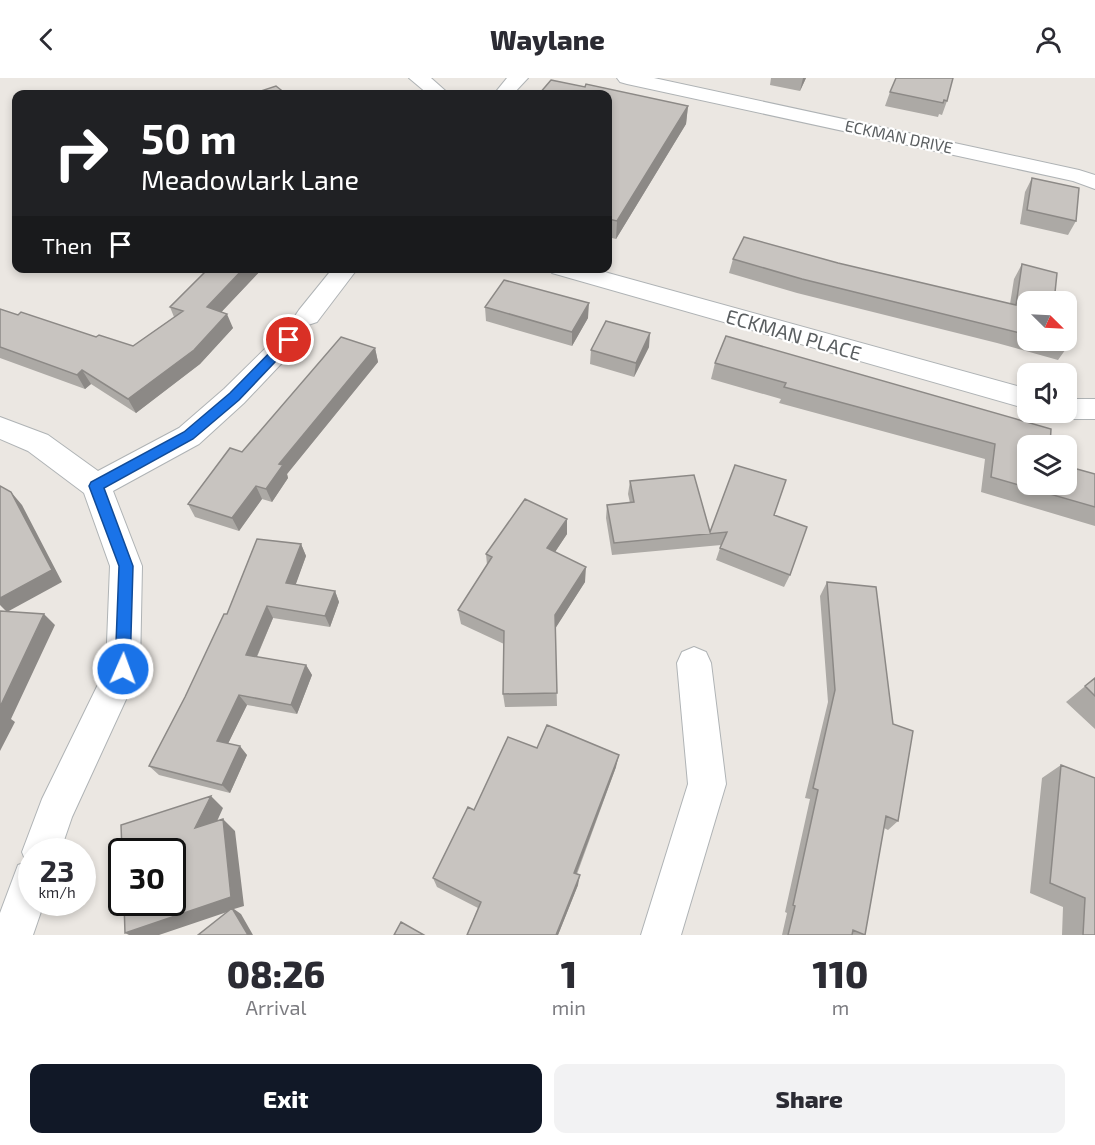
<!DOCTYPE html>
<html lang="en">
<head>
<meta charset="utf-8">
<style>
  :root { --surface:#fff; --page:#f2f2f3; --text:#2b2b33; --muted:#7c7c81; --accent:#111827 }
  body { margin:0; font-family:"Exo 2",sans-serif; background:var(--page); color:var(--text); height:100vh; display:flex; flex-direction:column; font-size:22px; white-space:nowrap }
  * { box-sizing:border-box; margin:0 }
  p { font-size:20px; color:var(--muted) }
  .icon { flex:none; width:33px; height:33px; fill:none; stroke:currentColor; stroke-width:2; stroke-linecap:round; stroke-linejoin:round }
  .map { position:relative; height:857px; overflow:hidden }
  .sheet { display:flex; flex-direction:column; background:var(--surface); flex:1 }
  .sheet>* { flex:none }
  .top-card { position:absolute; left:12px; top:12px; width:600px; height:183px; border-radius:12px; box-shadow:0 3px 9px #0003; background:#202124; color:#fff; overflow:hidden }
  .needle { width:39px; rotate:114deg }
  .buttons { position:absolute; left:1017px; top:213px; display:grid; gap:12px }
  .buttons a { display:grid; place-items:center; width:60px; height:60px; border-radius:12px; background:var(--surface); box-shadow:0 3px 9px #0003; font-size:30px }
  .speed { position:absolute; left:18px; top:760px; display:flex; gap:12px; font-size:30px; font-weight:700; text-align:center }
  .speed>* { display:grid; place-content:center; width:78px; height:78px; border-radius:50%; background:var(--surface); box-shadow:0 3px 9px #0003; line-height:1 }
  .speed small { font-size:15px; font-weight:400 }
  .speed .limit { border:3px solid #111; border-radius:9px; background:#fff; color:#111 }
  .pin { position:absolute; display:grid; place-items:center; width:51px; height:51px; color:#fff; margin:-26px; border:3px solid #fff; border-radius:50%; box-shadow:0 2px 6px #0007 }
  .me { position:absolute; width:66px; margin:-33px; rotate:2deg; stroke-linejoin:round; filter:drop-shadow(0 0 4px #0008) }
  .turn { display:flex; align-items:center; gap:21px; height:126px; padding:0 30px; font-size:27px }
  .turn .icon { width:78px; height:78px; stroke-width:2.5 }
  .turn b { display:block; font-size:42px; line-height:51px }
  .then { display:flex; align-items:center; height:57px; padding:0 30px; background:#0003; gap:12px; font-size:22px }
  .eta { display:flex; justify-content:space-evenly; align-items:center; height:102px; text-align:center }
  .eta b { font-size:36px; font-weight:800; line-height:42px }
  .primary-button { display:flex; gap:12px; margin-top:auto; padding:12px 30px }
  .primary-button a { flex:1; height:69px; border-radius:12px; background:var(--accent); color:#fff; font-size:24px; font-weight:800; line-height:69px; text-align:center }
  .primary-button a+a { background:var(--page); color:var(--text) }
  header { display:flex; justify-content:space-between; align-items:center; height:78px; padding:0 30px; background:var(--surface); font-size:27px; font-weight:800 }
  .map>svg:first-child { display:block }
</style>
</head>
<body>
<header><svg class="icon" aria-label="back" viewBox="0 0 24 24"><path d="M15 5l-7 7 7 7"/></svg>Waylane<svg class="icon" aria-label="person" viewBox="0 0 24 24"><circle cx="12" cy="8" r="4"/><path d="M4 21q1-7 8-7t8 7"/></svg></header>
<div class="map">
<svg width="1095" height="857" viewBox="0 0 1095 857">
  <rect width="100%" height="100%" fill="#ebe7e2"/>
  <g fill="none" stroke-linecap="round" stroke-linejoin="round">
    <g stroke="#afb3b5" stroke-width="2">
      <path id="minor" d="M409 0H431L449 16H428Z
        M507 0H528L513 16H494Z
        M617 0H654L1079 92 1095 97V111L1073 103 627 6 620 4Z
        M333 190H358L317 244 308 247 299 244 295 238 299 232Z
        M548 190H590L1028 311V331L552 195Z
        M289 253 298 256 302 262 298 268 244 325 199 366 113 413 142 488 140 591 72 739 60 774H32V825H44L33 857H0V835L18 787 26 784 22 774 42 721 106 590 110 488 84 415 28 373 0 361V339L48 357 98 393 179 350 224 311 280 256Z
        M1066 321H1095V341H1066L1056 338 1054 334H1066Z
        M694 569 706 574 711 585 726 706 681 857H641L688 706 677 585 682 574Z"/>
    </g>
    <use href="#minor" fill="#fff" fill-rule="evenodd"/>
  </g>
  <path fill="#aca9a5" d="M771 0H806L800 13 770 7Z
    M585 9 688 28 686 46 616 161 608 159V16Z
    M890 14 947 23 942 37 939 36 938 39 885 28Z
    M1032 100 1076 143 1068 157 1020 146 1025 114Z
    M733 181 838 185 1010 226 1014 201 1022 186 1028 224V262H1066L1068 268 1058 282 997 265 797 215 729 195Z
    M191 190H263L221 234 233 250 200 286 136 335 91 306 85 311 0 280V231L18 237 96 259 133 268 174 239 170 229 205 195Z
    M485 229 588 240 572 268 486 243Z
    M649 269 634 299 590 286 591 272Z
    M375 270 378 284 287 396 288 400 272 424 262 421 239 453 195 439 188 426 242 374Z
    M715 285 1051 351 1028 406 1095 396V448L981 414 985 381 779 325 781 321 711 301Z
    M630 403 710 454 774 437 790 497 784 509 716 482 721 467 612 477 606 440 607 427 630 425 628 416Z
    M567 441V456L555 474 585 504 555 550 557 628 505 629 503 616 504 566 461 546 458 532 487 487 486 476Z
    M301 466 306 478 295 507 335 513 339 524 330 549 273 540 257 579 306 587 312 597 297 636 247 627 228 665 247 677 230 715 159 697 149 688 185 619 227 536Z
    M827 504 898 743 888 752 884 750 865 857H782L787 835 785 834 810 721 805 720 828 624 820 518Z
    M1095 600V651L1066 624Z
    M537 670 616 689 577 796 578 807 558 857H467L478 830 437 809 433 800 474 732Z
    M1061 687 1095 857H1062L1063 829 1030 815 1042 700Z"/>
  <path fill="#8c8986" d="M803 0H806L800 13Z
    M688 28 686 46 616 161 617 143Z
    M244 190H263L213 243 207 229Z
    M589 225 588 240 572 268V254Z
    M227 236 233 250 200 286 136 335 128 321Z
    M650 255 649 269 634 299 636 285Z
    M375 270 378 284 287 396 288 400 272 424 266 411 279 386Z
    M82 292 91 306 85 311 77 297Z
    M256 408 262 421 239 453 232 440Z
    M11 414 22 427 62 504 7 534 0 527V520Z
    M567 441V456L547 486V470Z
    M301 466 306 478 292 517 286 505Z
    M586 489 585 504 555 551V537Z
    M335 513 339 524 330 549 325 538Z
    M267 528 273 540 253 587 246 577Z
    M44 536 55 547 11 641 15 644 0 673V629Z
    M306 587 312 597 297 636 291 627Z
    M239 617 247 627 225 672 217 663Z
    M240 668 247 677 230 715 222 707Z
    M619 677 616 689 573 804 574 795Z
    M211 718 223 730 209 761 195 750Z
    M223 741 235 753 244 828 234 831 241 836 253 857H248L233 832 159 857H129L125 855Z
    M580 797 578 807 558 857H556Z"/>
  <path fill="#c8c4c0" stroke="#8c8986" stroke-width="1.5" d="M896 0H953L947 23 944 22 943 25 890 14Z
    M551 2 585 9 586 6 688 28 617 143 608 141V16H539Z
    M276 8 286 16H252Z
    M1032 100 1079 110 1076 143 1027 132Z
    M744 159 838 185 1016 227 1022 186 1057 195 1054 224H1028V257L802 201 733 181Z
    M209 190H244L207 229 227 236 194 272 128 321 82 292 77 297 0 269V231L18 237 21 234 96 259 99 257 133 268 183 233 170 229Z
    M504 202 589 225 572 254 485 229Z
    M1066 241 1070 242 1068 268 1048 262H1066Z
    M606 243 650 255 636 285 591 272Z
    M726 258 1051 351 1050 368H1028V406H1066V388L1095 396V429L991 399 995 366 784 309 786 305 715 285Z
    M341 259 375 270 279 386 283 387 266 411 256 408 232 440 188 426 230 370 242 374Z
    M735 387 786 402 774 437 807 449 790 497 720 470 727 454 614 465 607 427 634 424 630 403 694 397 710 454Z
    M0 408 11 414 52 492 0 520Z
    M525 421 567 441 547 470 586 489 555 537 557 615 503 616 504 553 458 532 492 479 486 476Z
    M257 461 301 466 286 505 335 513 325 538 267 528 246 577 306 587 291 627 239 617 217 663 240 668 222 707 149 688 185 619 224 536H227Z
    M827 504 876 509 893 646 913 653 898 743 886 738 865 857 853 852 852 857H788L795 828 793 827 818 712 813 710 835 612Z
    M0 533 44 536 0 629Z
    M1095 600V618L1085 608Z
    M547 647 619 677 574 795 580 797 556 857H467L481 824 433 800 468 729 474 732 508 659 537 670Z
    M1061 687 1095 700V857H1083L1085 820 1050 805Z
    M211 718 195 750 223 741 231 819 125 855 124 825H172V774H122L121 747Z
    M232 830 248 857H198Z
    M401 844 424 857H394Z"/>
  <path fill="#1a73e8" stroke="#114b97" stroke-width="1.5" d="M289 258 295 262 293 265 239 322 193 361 104 410 133 488 130 591 128 596 123 598 117 596 115 591 119 488 89 408 91 404 184 354 230 315 285 259Z"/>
  <g text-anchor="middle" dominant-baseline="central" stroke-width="4.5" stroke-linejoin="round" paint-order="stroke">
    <g font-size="16" fill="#5a5e60" stroke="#fff">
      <text transform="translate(899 58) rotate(12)">ECKMAN DRIVE</text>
    </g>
    <g font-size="20" fill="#5a5e60" stroke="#fff">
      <text transform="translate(794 256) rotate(16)">ECKMAN PLACE</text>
    </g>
  </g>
</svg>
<div class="buttons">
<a><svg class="needle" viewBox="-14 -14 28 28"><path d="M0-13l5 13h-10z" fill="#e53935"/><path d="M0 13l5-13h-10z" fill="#7c7c81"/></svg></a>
<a><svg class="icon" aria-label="sound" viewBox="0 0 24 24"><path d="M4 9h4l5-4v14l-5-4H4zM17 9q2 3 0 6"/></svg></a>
<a><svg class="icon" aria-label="layers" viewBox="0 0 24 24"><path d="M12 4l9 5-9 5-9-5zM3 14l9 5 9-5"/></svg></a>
</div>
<div class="speed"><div>23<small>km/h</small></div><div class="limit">30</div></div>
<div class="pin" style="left:289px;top:262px;background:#d93025"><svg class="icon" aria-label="arrive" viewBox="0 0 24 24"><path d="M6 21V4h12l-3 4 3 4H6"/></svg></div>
<svg class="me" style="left:123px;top:591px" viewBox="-20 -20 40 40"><circle r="17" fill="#1a73e8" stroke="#fff" stroke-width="3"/><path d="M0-11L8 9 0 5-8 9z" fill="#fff"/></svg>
<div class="top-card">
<div class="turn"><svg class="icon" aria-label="right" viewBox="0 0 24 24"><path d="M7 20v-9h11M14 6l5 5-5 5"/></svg><div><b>50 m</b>Meadowlark Lane</div></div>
<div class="then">Then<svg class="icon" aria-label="arrive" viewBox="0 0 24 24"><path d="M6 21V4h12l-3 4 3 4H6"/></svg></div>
</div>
</div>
<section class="sheet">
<div class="eta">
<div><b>08:26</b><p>Arrival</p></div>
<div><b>1</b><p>min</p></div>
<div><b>110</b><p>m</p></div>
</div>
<div class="primary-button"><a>Exit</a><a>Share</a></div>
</section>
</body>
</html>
